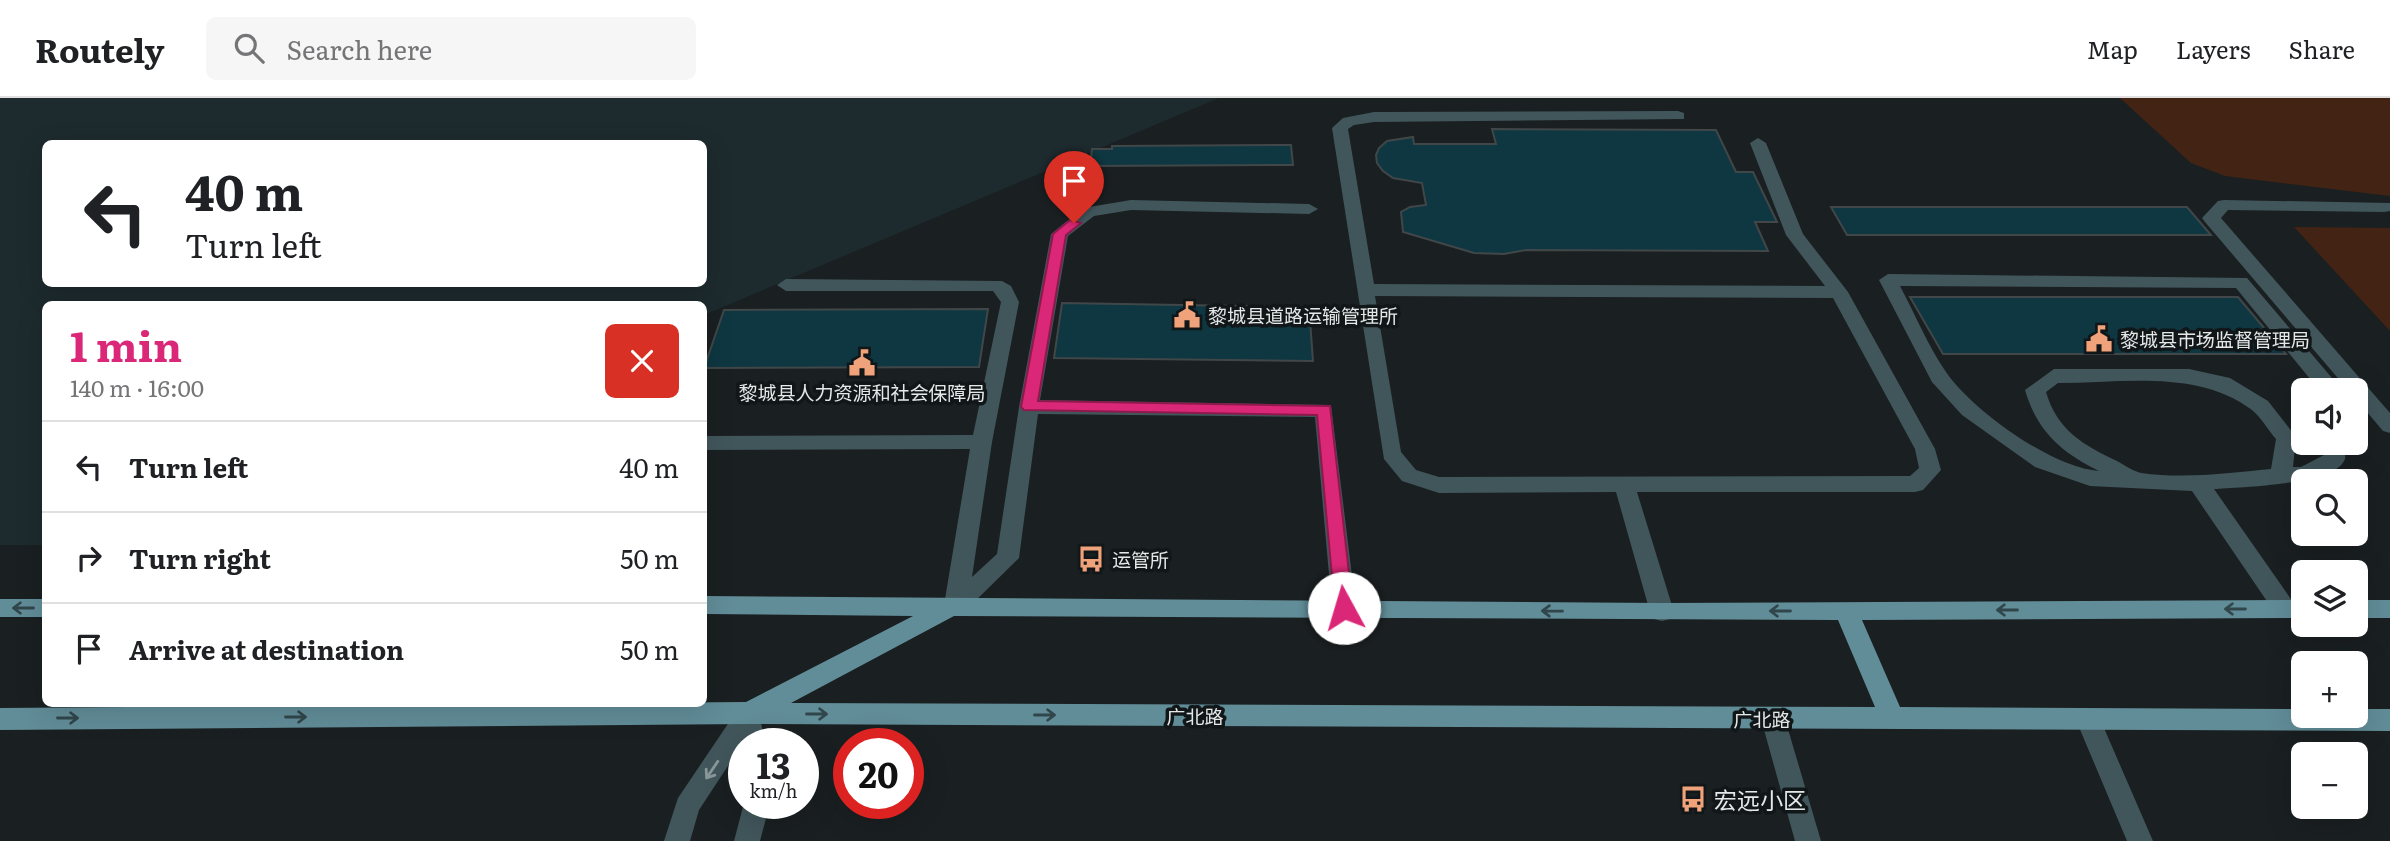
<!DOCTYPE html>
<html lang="en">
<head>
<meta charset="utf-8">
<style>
  :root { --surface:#fff; --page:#f6f6f6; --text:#202124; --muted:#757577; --line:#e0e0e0; --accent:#db2777 }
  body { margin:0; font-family:Literata,"Noto Sans SC",serif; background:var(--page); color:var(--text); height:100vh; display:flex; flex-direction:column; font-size:26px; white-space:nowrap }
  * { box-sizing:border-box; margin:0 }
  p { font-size:23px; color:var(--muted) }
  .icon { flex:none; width:38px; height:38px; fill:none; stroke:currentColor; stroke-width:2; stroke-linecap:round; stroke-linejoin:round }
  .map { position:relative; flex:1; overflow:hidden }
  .panel { position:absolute; left:42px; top:203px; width:665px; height:406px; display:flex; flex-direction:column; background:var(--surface); border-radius:10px; box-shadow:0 7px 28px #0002 }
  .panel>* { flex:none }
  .top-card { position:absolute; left:42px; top:42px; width:665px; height:147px; border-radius:10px; box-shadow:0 7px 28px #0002; background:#fff; color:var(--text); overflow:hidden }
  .controls { position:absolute; left:2291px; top:280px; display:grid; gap:14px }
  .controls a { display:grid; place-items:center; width:77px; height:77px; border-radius:10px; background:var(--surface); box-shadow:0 7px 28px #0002; font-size:35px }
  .speed { position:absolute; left:728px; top:630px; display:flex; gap:14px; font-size:35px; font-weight:700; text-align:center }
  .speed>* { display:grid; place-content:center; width:91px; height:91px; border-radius:50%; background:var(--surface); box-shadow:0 7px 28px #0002; line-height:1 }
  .speed small { font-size:18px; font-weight:400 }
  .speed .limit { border:10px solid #d22; background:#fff; color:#111 }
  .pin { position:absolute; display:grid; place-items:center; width:60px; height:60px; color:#fff; margin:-72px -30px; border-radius:50% 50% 50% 0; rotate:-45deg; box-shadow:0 0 7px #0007 }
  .pin .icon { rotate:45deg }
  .me { position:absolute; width:77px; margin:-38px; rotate:354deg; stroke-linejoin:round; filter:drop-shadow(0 0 5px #0008) }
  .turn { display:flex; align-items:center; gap:24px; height:147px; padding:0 28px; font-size:32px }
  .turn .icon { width:91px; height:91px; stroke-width:2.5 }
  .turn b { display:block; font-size:49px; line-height:60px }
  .round { display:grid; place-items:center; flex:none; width:74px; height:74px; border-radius:10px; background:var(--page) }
  .overview { display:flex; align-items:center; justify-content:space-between; height:119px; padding:0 28px }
  h1 { font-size:42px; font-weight:700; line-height:52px; color:var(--accent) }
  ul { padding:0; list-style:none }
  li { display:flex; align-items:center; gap:21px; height:91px; padding:0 28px; border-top:2px solid var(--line) }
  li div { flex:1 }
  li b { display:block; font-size:26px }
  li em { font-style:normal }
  header { display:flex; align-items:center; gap:42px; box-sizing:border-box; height:98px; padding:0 35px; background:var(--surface); border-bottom:2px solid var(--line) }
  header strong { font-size:33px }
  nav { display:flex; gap:38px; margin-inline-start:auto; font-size:24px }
  .search { width:490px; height:63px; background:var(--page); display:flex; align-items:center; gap:18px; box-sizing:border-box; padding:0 24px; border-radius:10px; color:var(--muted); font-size:26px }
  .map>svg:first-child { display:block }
</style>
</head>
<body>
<header>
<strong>Routely</strong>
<div class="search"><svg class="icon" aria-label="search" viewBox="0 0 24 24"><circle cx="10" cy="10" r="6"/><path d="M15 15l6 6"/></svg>Search here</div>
<nav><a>Map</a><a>Layers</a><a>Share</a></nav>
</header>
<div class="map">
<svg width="2390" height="743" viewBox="0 0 2390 743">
  <rect width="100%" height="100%" fill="#1a1f21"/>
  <path fill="#1d2a2e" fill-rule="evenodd" d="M0 0H1219L704 217V206H46L45 447H0ZM46 46H704V186H46Z"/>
  <path fill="#432414" d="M2120 0H2390V98L2225 78 2191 65Z
    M2294 129 2390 130V233Z"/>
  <path fill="#0e3741" stroke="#414749" stroke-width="2" d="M1492 31 1716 32 1736 74H1753L1777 124H1755L1768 153 1526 152 1504 156 1474 155 1403 134 1401 114 1410 109 1426 107 1422 85 1393 80 1383 73 1377 65 1376 57 1379 50 1387 43 1413 39 1414 46H1496Z
    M1291 47 1293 67 1090 68 1092 51H1112V48Z
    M1831 109H2187L2211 137H1847Z
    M1910 199H2238L2286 256H1943Z
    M1062 205 1309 209 1313 263 1054 260Z
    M988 211 979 269 704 270 724 212Z"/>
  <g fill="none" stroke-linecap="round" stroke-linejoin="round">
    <path fill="#41565b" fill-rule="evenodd" d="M1678 13 1684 15V21L1374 24 1354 27 1348 31 1374 186 1825 188 1786 137 1750 45 1758 40 1766 45 1803 136 1848 194 1935 351 1941 372 1923 392 1915 394H1637L1674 514 1670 521 1662 523 1654 521 1650 514 1616 394 1439 395 1402 383 1384 361 1332 30 1343 20 1374 14ZM1375 198 1833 200 1915 351 1919 370 1910 378 1439 379 1416 372 1401 354Z
      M1131 102 1309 106 1318 111 1309 116 1131 112 1094 118 1068 138 1040 302 1331 307 1356 510 1352 517 1344 519 1336 517 1332 510 1315 319 1038 316 1019 460 964 514 956 516 948 514 944 507 970 351 704 352V338L973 337 1001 204 993 193H786L777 187 786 181 1002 183 1011 188 1019 204 992 344 972 479 997 456 1019 309 1051 136 1083 110Z
      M2224 102 2390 105V113L2384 114 2228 112 2221 120 2390 315V335L2383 333 2356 301V292H2348L2205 124 2202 120 2218 103Z
      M1888 176 2247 180 2332 280 2336 292H2316L2315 287 2236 190 1900 188C1915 216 1928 248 1946 274 1972 312 2052 370 2099 373 2061 354 2037 333 2025 292L2054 271H2189L2230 280 2268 303 2293 335 2296 340 2293 369H2301L2324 357 2323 345H2343C2344 349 2346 357 2345 361 2337 387 2238 389 2214 391L2293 504 2297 511 2293 518 2285 520 2277 518 2192 393 2090 388 2035 369 1962 317 1932 284 1879 182ZM2058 285C2122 285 2198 271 2252 312 2261 319 2268 332 2276 341L2271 371C2229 375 2184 381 2141 375 2133 373 2124 367 2117 363 2083 347 2057 332 2046 294Z
      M749 604 758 608 765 646H744V654L741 648 699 712 690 743H664L678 700 740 608Z
      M1773 610 1782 613 1785 621 1821 743H1795L1761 621 1764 613Z
      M2088 611 2097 614 2153 743H2127L2076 622 2079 614Z
      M744 705H770L760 743H734Z"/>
    <path fill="#618d98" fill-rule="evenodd" d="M704 498 1662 505 2303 502V520L1862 522 1900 609 2303 611V618H2356V611H2390V633L749 626 0 632V610L746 604 913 518 704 516ZM954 518 1838 522 1875 609 791 605Z
      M0 501H46V519H0Z
      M2356 502H2390V520H2356Z"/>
  </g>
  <defs><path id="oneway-shaft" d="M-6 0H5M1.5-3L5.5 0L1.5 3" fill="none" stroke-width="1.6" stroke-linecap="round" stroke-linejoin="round" transform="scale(1.75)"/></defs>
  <g stroke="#31464b">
    <use href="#oneway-shaft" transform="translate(23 510) rotate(180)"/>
    <use href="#oneway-shaft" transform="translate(2235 511) rotate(180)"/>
    <use href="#oneway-shaft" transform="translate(2007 512) rotate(180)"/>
    <use href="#oneway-shaft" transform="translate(1552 513) rotate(-179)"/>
    <use href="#oneway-shaft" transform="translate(1780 513) rotate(180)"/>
    <use href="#oneway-shaft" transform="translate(817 616)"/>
    <use href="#oneway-shaft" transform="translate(1045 617)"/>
    <use href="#oneway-shaft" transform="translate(296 619)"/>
    <use href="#oneway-shaft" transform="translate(68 620)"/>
  </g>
  <use stroke="#8a989b" href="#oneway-shaft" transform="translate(712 672) rotate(124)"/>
  <path fill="#db2777" stroke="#8e194d" stroke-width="2" d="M1070 122 1081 125 1066 137 1038 303 1330 308 1353 510 1350 515 1344 517 1335 510 1317 317 1024 312 1021 309 1053 136Z"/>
  <defs>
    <g id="civic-bare" transform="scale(2.1)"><path d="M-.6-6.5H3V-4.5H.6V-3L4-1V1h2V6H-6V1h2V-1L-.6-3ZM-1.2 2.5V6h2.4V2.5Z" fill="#f0a27a" stroke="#111618" stroke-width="2.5" paint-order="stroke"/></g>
    <g id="bus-bare" transform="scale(2.1)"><path d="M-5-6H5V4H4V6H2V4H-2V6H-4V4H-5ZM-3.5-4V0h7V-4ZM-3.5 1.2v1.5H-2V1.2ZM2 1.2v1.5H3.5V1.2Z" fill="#f0a27a" stroke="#111618" stroke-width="2.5" paint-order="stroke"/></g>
  </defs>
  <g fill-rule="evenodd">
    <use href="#civic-bare" x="1187" y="217"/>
    <use href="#civic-bare" x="2099" y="241"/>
    <use href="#civic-bare" x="862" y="265"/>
    <use href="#bus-bare" x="1091" y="461"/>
    <use href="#bus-bare" x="1693" y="701"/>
  </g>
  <g text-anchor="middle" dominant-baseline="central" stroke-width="7" stroke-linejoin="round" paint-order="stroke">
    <g font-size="19" fill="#e4e8e9" stroke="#111618" text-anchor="start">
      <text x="1208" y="217">黎城县道路运输管理所</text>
      <text x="2120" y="241">黎城县市场监督管理局</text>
      <text x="862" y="294" text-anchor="middle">黎城县人力资源和社会保障局</text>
      <text x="1112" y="461">运管所</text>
    </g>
    <g font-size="19" fill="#e4e8e9" stroke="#111618">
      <text x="1195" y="618">广北路</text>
      <text x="1762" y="621">广北路</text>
    </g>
    <g font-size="23" fill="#e4e8e9" stroke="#111618" text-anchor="start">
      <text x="1714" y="701">宏远小区</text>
    </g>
  </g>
</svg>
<div class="controls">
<a><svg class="icon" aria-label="sound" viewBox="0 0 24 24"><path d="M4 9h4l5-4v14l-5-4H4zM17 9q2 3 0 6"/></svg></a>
<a><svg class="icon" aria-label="search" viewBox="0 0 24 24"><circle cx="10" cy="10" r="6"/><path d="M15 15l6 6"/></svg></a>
<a><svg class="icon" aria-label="layers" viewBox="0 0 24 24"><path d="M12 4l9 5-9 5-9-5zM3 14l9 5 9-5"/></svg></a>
<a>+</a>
<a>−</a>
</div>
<div class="speed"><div>13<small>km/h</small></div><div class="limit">20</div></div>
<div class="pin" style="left:1074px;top:125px;background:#d93025"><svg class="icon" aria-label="arrive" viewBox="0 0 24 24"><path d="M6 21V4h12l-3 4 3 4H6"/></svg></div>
<svg class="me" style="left:1344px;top:510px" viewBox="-20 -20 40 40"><circle r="19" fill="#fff"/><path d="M0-13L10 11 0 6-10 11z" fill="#db2777"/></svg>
<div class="top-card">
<div class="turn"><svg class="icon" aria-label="left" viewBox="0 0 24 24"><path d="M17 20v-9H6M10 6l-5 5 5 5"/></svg><div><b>40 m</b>Turn left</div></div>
</div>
<section class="panel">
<div class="overview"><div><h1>1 min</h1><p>140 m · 16:00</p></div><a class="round" style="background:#d93025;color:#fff"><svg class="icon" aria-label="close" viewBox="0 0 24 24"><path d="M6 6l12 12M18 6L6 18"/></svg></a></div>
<ul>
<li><svg class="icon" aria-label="left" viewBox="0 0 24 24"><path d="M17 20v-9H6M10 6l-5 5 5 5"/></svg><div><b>Turn left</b></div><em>40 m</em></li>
<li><svg class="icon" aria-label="right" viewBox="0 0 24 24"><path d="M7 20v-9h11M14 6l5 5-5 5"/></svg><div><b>Turn right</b></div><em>50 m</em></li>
<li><svg class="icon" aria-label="arrive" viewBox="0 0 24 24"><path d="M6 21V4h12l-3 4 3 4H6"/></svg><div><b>Arrive at destination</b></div><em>50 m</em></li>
</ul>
</section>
</div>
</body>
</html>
